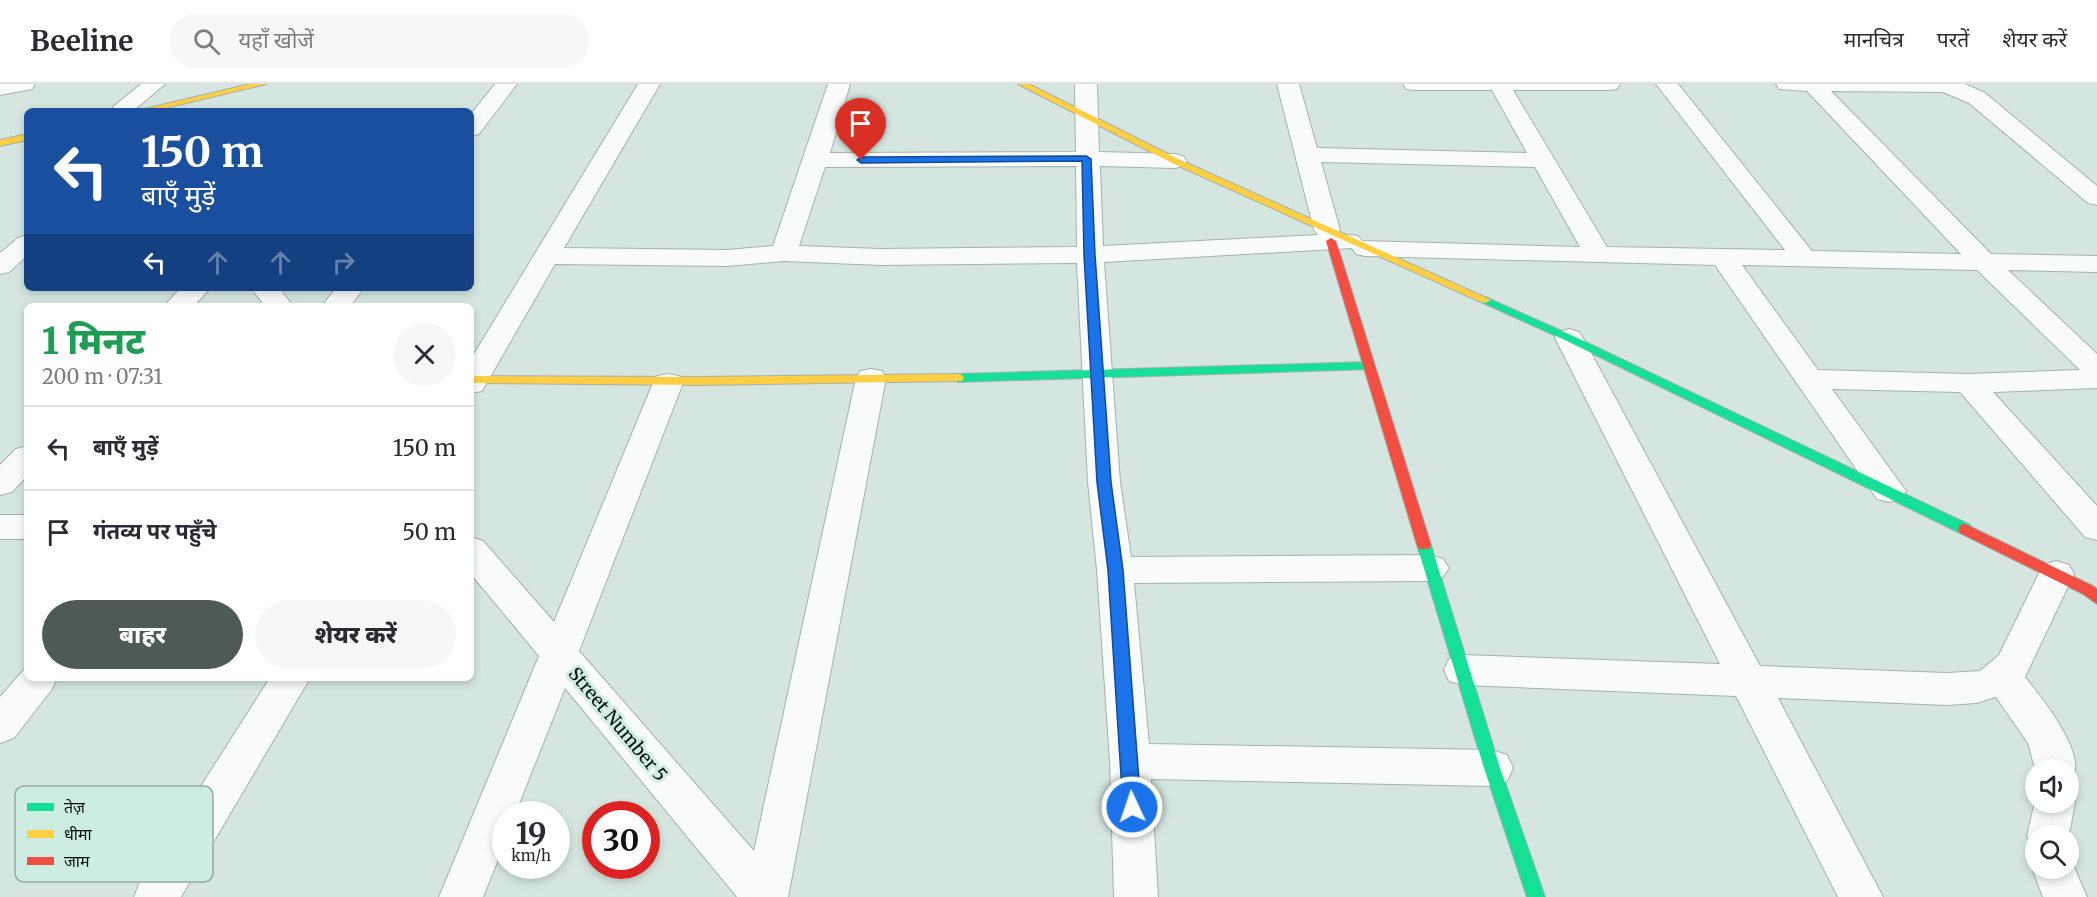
<!DOCTYPE html>
<html lang="hi">
<head>
<meta charset="utf-8">
<style>
  :root { --surface:#fff; --page:#f7f7f7; --text:#2b2b33; --muted:#7c7c81; --line:#e1e1e2; --accent:#4e5a56 }
  body { margin:0; font-family:Merriweather,"Noto Sans Devanagari",serif; background:var(--page); color:var(--text); height:100vh; display:flex; flex-direction:column; font-size:22px; white-space:nowrap }
  * { box-sizing:border-box; margin:0 }
  p { font-size:20px; color:var(--muted) }
  .icon { flex:none; width:33px; height:33px; fill:none; stroke:currentColor; stroke-width:2; stroke-linecap:round; stroke-linejoin:round }
  .map { position:relative; flex:1; overflow:hidden }
  .drawer { position:absolute; left:24px; top:219px; width:450px; height:378px; display:flex; flex-direction:column; background:var(--surface); border-radius:9px; box-shadow:0 3px 9px #0003 }
  .drawer>* { flex:none }
  .banner { position:absolute; left:24px; top:24px; width:450px; height:183px; border-radius:9px; box-shadow:0 3px 9px #0003; background:#1a4fa0; color:#fff; overflow:hidden }
  .buttons { position:absolute; left:2025px; top:675px; display:grid; gap:12px }
  .buttons a { display:grid; place-items:center; width:54px; height:54px; border-radius:50%; background:var(--surface); box-shadow:0 3px 9px #0003; font-size:30px }
  .speed { position:absolute; left:492px; top:717px; display:flex; gap:12px; font-size:30px; font-weight:700; text-align:center }
  .speed>* { display:grid; place-content:center; width:78px; height:78px; border-radius:50%; background:var(--surface); box-shadow:0 3px 9px #0003; line-height:1 }
  .speed small { font-size:15px; font-weight:400 }
  .speed .limit { border:9px solid #d22; background:#fff; color:#111 }
  .pin { position:absolute; display:grid; place-items:center; width:51px; height:51px; color:#fff; margin:-62px -26px; border-radius:50% 50% 50% 0; rotate:-45deg; box-shadow:0 0 6px #0007 }
  .pin .icon { rotate:45deg }
  .me { position:absolute; width:66px; margin:-33px; rotate:357deg; stroke-linejoin:round; filter:drop-shadow(0 0 4px #0008) }
  .turn { display:flex; align-items:center; gap:21px; height:126px; padding:0 18px; font-size:27px }
  .turn .icon { width:78px; height:78px; stroke-width:2.5 }
  .turn b { display:block; font-size:42px; line-height:51px }
  .lanes { display:flex; align-items:center; height:57px; padding:0 18px; background:#0003; justify-content:center; gap:30px; direction:ltr }
  .lanes .off { opacity:.35 }
  .round { display:grid; place-items:center; flex:none; width:63px; height:63px; border-radius:32px; background:var(--page) }
  .head { display:flex; align-items:center; justify-content:space-between; height:102px; padding:0 18px }
  h1 { font-size:36px; font-weight:800; line-height:45px; color:#1e9e55 }
  .cta { display:flex; gap:12px; margin-top:auto; padding:12px 18px }
  .cta a { flex:1; height:69px; border-radius:36px; background:var(--accent); color:#fff; font-size:24px; font-weight:800; line-height:69px; text-align:center }
  .cta a+a { background:var(--page); color:var(--text) }
  ul { padding:0; list-style:none }
  li { display:flex; align-items:center; gap:18px; height:84px; padding:0 18px; border-top:2px solid var(--line) }
  li div { flex:1 }
  li b { display:block; font-size:22px }
  li em { font-style:normal }
  header { display:flex; align-items:center; gap:36px; box-sizing:border-box; height:84px; padding:0 30px; background:var(--surface); border-bottom:2px solid var(--line) }
  header strong { font-size:28px }
  nav { display:flex; gap:33px; margin-inline-start:auto; font-size:21px }
  .search { width:420px; height:54px; background:var(--page); display:flex; align-items:center; gap:15px; box-sizing:border-box; padding:0 21px; border-radius:33px; color:var(--muted); font-size:22px }
  .map>svg:first-child { display:block }
</style>
</head>
<body>
<header>
<strong>Beeline</strong>
<div class="search"><svg class="icon" aria-label="search" viewBox="0 0 24 24"><circle cx="10" cy="10" r="6"/><path d="M15 15l6 6"/></svg>यहाँ खोजें</div>
<nav><a>मानचित्र</a><a>परतें</a><a>शेयर करें</a></nav>
</header>
<div class="map">
<svg width="2097" height="813" viewBox="0 0 2097 813">
  <rect width="100%" height="100%" fill="#d5e6e0"/>
  <g fill="none" stroke-linecap="round" stroke-linejoin="round">
    <g stroke="#a4b1ad" stroke-width="2">
      <path id="street" d="M0 0H35L32 5 0 11Z
        M141 0H165L133 27H116L113 23Z
        M495 0H517L479 50 471 52V30Z
        M638 0H660L564 164 727 166 773 162 828 0H850L830 69 1076 68 1075 0H1097L1099 68 1175 70 1183 72 1187 77 1183 82 1175 84 1100 82 1103 162 1318 151 1314 146 1277 0H1299L1317 64 1527 69 1492 6H1414L1406 5 1403 0H1620L1617 5 1609 6H1513L1607 163 1785 166 1656 0H1678L1812 167 1961 170 1807 7 1779 5 1776 0H1965L1985 9 2097 102V121L2088 119 1969 19 1943 8 1831 7 1991 170 2097 172V188L2008 186 2097 270V304L1993 308 2097 422V456L2085 453 1960 308 1832 305 1906 407 1901 415 1889 418 1877 415 1715 181 1365 172 1356 170 1352 164 1104 178 1120 398 1131 473 1431 471 1443 475 1449 484 1443 493 1431 497 1134 499 1149 660 1492 666 1507 671 1513 684 1507 697 1492 702 1151 695 1158 813H1114L1110 677 1097 486 1088 398 1077 179 881 181 784 177 727 182 555 180 486 300 482 307 471 309V275ZM1321 78 1535 83 1580 163 1362 157 1358 152 1337 150 1340 146ZM1076 82 1077 163 881 165 799 162 825 83ZM1742 181 1977 186 2080 286 1968 290 1818 286Z
        M27 151V172L9 188 0 190V169L18 154Z
        M181 204H210L194 222H164Z
        M251 204H279L293 222H265Z
        M336 204H364L350 222H322Z
        M1569 245 1579 248 1583 254 1760 582 1947 589 1980 587 1999 571 2043 481 2056 477 2069 481 2074 490 2025 593C2041 613 2078 659 2075 685 2075 689 2071 695 2070 699L2068 686H2036V688L2028 659 1996 613 1976 619 1947 621 1778 614 1883 813H1838L1736 612 1463 601 1449 597 1444 586 1449 575 1463 571 1720 580 1555 254 1559 248Z
        M871 285 882 287 886 294 788 813H737L565 604 515 730H506V756L483 813H439L539 572 471 490V453L483 457 554 538 653 299 657 292 668 290 679 292 683 299 579 567 754 767 856 294 860 287Z
        M27 362V392L12 408 0 411V381L16 365Z
        M0 431H27V455H0Z
        M27 582V594H57L52 605 14 654 0 659V613Z
        M270 594H310L181 813H134L140 798Z
        M2069 705 2075 718 2068 756V752H2036V766H2034L2027 752 2036 713V718H2068Z
        M2068 769 2087 813H2043L2032 784 2036 776V784H2068Z"/>
    </g>
    <g stroke="#a4b1ad" stroke-width="2">
      <path id="fast" d="M1485 213 1573 252 1970 441 1972 445 1970 449H1960L1565 256 1481 218 1479 216Z
        M1369 278 1373 279 1375 282 1373 285 958 298 952 294 958 290Z
        M1424 456 1429 457 1431 461 1500 684 1545 813H1527L1484 684 1417 461 1419 457Z"/>
    </g>
    <g stroke="#a4b1ad" stroke-width="2">
      <path id="slow" d="M250 0H266L153 27H136Z
        M1018 0H1029L1178 75 1491 216 1485 219 1481 218 1172 79Z
        M27 50V56L0 62V56Z
        M958 290 962 291 964 294 962 297 698 301 471 299V293L474 292 698 293Z"/>
    </g>
    <g stroke="#a4b1ad" stroke-width="2">
      <path id="jam" d="M1331 154 1336 157 1431 461 1429 465H1419L1417 461 1326 157Z
        M1965 440 2093 502 2097 505V520L2083 510 1960 449 1958 445 1960 441Z"/>
    </g>
    <use href="#street" fill="#f9fbfa" fill-rule="evenodd"/>
    <use href="#fast" fill="#16e098" fill-rule="evenodd"/>
    <use href="#slow" fill="#ffcf43" fill-rule="evenodd"/>
    <use href="#jam" fill="#f24e42" fill-rule="evenodd"/>
  </g>
  <path fill="#1a73e8" stroke="#114b97" stroke-width="1.5" d="M1086 72 1091 75 1095 171 1111 398 1123 486 1141 723 1138 728 1132 730 1126 728 1123 723 1108 486 1097 398 1084 171 1082 77 861 79 857 76 861 73Z"/>
  <g text-anchor="middle" dominant-baseline="central" stroke-width="6" stroke-linejoin="round" paint-order="stroke">
    <g font-size="18" fill="#050f0c" stroke="#ceede2">
      <text transform="translate(618 640) rotate(50)">Street Number 5</text>
    </g>
  </g>
  <rect x="15" y="702" width="198" height="96" rx="9" fill="#ceede2" stroke="#92aaa2" stroke-width="1.5"/>
  <rect x="27" y="719" width="27" height="8" fill="#16e098"/>
  <rect x="27" y="746" width="27" height="8" fill="#ffcf43"/>
  <rect x="27" y="773" width="27" height="8" fill="#f24e42"/>
  <g font-size="16" fill="#050f0c">
    <text x="64" y="729">तेज़</text>
    <text x="64" y="756">धीमा</text>
    <text x="64" y="783">जाम</text>
  </g>
</svg>
<div class="buttons">
<a><svg class="icon" aria-label="sound" viewBox="0 0 24 24"><path d="M4 9h4l5-4v14l-5-4H4zM17 9q2 3 0 6"/></svg></a>
<a><svg class="icon" aria-label="search" viewBox="0 0 24 24"><circle cx="10" cy="10" r="6"/><path d="M15 15l6 6"/></svg></a>
</div>
<div class="speed"><div>19<small>km/h</small></div><div class="limit">30</div></div>
<div class="pin" style="left:861px;top:76px;background:#d93025"><svg class="icon" aria-label="arrive" viewBox="0 0 24 24"><path d="M6 21V4h12l-3 4 3 4H6"/></svg></div>
<svg class="me" style="left:1132px;top:723px" viewBox="-20 -20 40 40"><circle r="17" fill="#1a73e8" stroke="#fff" stroke-width="3"/><path d="M0-11L8 9 0 5-8 9z" fill="#fff"/></svg>
<div class="banner">
<div class="turn"><svg class="icon" aria-label="left" viewBox="0 0 24 24"><path d="M17 20v-9H6M10 6l-5 5 5 5"/></svg><div><b>150 m</b>बाएँ मुड़ें</div></div>
<div class="lanes"><svg class="icon" aria-label="left" viewBox="0 0 24 24"><path d="M17 20v-9H6M10 6l-5 5 5 5"/></svg><svg class="icon off" aria-label="ahead" viewBox="0 0 24 24"><path d="M12 20V5M6 11l6-6 6 6"/></svg><svg class="icon off" aria-label="ahead" viewBox="0 0 24 24"><path d="M12 20V5M6 11l6-6 6 6"/></svg><svg class="icon off" aria-label="right" viewBox="0 0 24 24"><path d="M7 20v-9h11M14 6l5 5-5 5"/></svg></div>
</div>
<section class="drawer">
<div class="head"><div><h1>1 मिनट</h1><p>200 m · 07:31</p></div><a class="round"><svg class="icon" aria-label="close" viewBox="0 0 24 24"><path d="M6 6l12 12M18 6L6 18"/></svg></a></div>
<ul>
<li><svg class="icon" aria-label="left" viewBox="0 0 24 24"><path d="M17 20v-9H6M10 6l-5 5 5 5"/></svg><div><b>बाएँ मुड़ें</b></div><em>150 m</em></li>
<li><svg class="icon" aria-label="arrive" viewBox="0 0 24 24"><path d="M6 21V4h12l-3 4 3 4H6"/></svg><div><b>गंतव्य पर पहुँचे</b></div><em>50 m</em></li>
</ul>
<div class="cta"><a>बाहर</a><a>शेयर करें</a></div>
</section>
</div>
</body>
</html>
